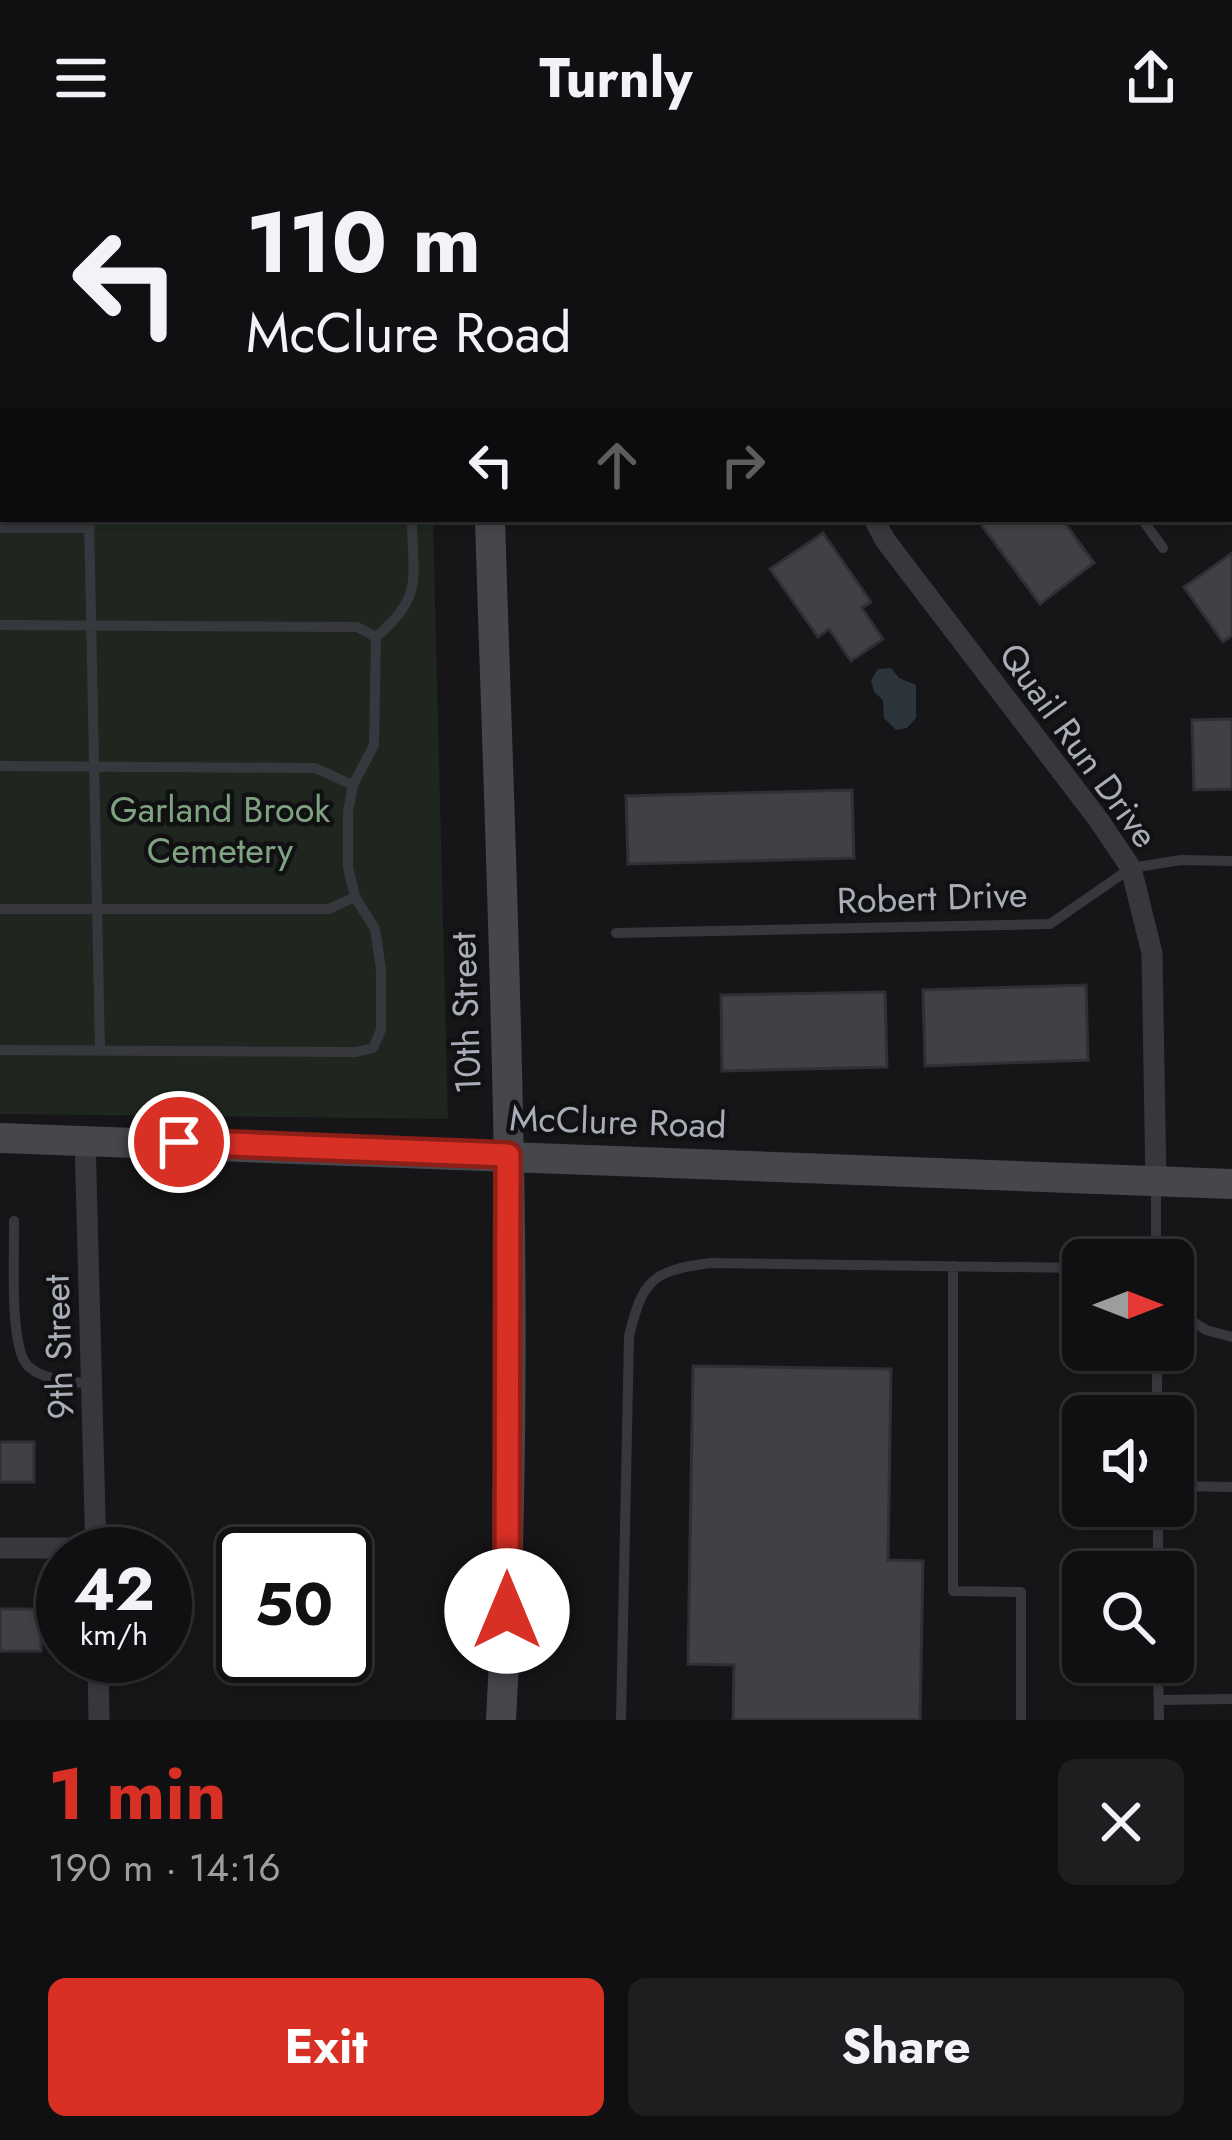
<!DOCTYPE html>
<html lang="en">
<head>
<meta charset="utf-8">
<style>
  :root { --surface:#101012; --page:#1e1e20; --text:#f1f3f6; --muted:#9c9d9f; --line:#303032; --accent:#d93025 }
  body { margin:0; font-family:Jost,sans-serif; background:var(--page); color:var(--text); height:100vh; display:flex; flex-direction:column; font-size:45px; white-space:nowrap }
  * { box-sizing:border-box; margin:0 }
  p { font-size:39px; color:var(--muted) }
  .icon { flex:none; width:66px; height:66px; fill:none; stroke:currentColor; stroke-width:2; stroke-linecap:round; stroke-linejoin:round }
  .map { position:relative; height:1564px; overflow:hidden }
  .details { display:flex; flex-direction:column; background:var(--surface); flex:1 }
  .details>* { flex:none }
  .hud { position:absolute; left:0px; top:0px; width:1233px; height:366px; box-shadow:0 3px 9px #0004,0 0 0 3px var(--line); background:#101012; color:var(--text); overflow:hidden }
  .needle { width:78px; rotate:90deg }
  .buttons { position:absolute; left:1062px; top:1083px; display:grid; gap:24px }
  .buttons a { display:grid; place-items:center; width:132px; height:132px; border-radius:18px; background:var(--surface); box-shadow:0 3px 9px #0004,0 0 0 3px var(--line); font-size:60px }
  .speed { position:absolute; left:36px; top:1371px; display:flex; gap:24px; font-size:60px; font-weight:700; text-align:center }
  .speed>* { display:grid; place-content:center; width:156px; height:156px; border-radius:50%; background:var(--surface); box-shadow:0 3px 9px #0004,0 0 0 3px var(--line); line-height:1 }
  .speed small { font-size:30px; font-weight:400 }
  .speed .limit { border:6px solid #111; border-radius:18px; background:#fff; color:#111 }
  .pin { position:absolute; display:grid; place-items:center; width:102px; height:102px; color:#fff; margin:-51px; border:6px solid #fff; border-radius:50%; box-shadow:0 3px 12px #0007 }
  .me { position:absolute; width:132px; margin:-66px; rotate:0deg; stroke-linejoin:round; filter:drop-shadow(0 0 9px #0008) }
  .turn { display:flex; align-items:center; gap:42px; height:252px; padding:0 48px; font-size:54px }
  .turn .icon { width:156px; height:156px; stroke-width:2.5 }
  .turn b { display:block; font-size:84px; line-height:102px }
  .lanes { display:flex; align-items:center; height:114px; padding:0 48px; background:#0003; justify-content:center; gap:60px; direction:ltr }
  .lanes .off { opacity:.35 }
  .round { display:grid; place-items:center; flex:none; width:126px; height:126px; border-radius:18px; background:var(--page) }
  .overview { display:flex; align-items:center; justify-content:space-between; height:204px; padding:0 48px }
  h1 { font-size:72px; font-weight:700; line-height:90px; color:var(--accent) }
  .action { display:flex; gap:24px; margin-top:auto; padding:24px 48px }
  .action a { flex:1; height:138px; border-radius:18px; background:var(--accent); color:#fff; font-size:48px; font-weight:700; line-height:138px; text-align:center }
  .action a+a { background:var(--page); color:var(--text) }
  header { display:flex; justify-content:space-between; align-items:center; height:156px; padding:0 48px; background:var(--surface); font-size:54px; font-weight:700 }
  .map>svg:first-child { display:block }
</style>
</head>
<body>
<header><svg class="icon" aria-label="menu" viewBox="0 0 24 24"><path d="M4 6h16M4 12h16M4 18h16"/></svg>Turnly<svg class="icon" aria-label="share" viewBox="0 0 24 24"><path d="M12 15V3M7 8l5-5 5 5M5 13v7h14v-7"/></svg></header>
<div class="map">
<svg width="1232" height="1564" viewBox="0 0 1232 1564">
  <rect width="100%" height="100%" fill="#161618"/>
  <path fill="#1e261f" d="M0 0H424L3 3V363H433L448 963 0 958Z"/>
  <path fill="#2c353c" d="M891 512 899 522 916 529V562L907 572 896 574 884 562 883 544 874 536 871 524 878 513Z"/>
  <path fill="#404145" stroke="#303034" stroke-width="3" d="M977 363H1062L1094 407 1040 448Z
    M823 377 871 446 862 452 883 483 851 505 829 473 818 481 770 413Z
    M1232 397V479L1223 486 1184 431Z
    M1232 563V633L1194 634 1192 564Z
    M852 634 854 702 628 708 626 640Z
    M1086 829 1088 904 925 910 923 834Z
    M885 836 887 911 722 915 721 839Z
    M693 1210 891 1213 888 1404 923 1405 920 1564H733L734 1509 688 1508Z
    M0 1286H34V1326H0Z
    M0 1453H41V1495H0Z"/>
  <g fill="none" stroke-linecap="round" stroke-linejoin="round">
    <path stroke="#37383d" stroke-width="10" d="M80 0V3
      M242 0V3
      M400 0V3
      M0 40H3
      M0 145 3 144
      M0 153 3 155
      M1230 207 1232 210
      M0 272H3
      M89 363 100 895
      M1142 363 1163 392
      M0 372H90
      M0 469 357 471 376 481
      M0 610 315 612 353 629
      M0 753H329L355 741
      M616 777 1050 768 1131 712 1181 704 1232 705
      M0 894 356 896 373 892 381 874V813L375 773 355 741 348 711V656L353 629 374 589 376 481C425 439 412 423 412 363
      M1156 1030V1104
      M14 1065C15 1095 8 1193 29 1211 45 1225 72 1225 92 1228
      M953 1110V1435L1021 1436V1564
      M1173 1153 1206 1174 1232 1181
      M1157 1194V1260
      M1173 1330 1232 1331
      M1158 1350V1416
      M1158 1506 1159 1564
      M1159 1544 1232 1543
      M621 1564 629 1180C643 1123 652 1115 710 1107L1083 1112"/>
    <path stroke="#37383d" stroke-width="21" d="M854 0V3
      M874 363 885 384 1098 663 1131 712 1152 797 1156 1027
      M85 982 96 1398
      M0 1392H96
      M98 1500 99 1564"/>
    <path stroke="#45474d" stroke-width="30" d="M481 0V3
      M490 363C502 763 523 1165 501 1564
      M0 982 1232 1028"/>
  </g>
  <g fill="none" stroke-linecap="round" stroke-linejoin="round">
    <g stroke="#8d1f18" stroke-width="30">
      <path id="route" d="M179 986 508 999 507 1455"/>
    </g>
    <use href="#route" stroke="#d93025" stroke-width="21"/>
  </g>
  <g text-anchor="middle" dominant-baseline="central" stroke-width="9" stroke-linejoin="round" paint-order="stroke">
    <g font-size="36" fill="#a8adb8" stroke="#111113">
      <text transform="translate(1079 589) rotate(54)">Quail Run Drive</text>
      <text transform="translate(932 741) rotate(-2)">Robert Drive</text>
      <text transform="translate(465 857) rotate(-92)">10th Street</text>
      <text transform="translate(618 965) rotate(2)">McClure Road</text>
      <text transform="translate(58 1191) rotate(-92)">9th Street</text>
    </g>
    <g font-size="36" fill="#7fa381" stroke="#111113">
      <text x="220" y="653">Garland Brook<tspan x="220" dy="41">Cemetery</tspan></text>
    </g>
  </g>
</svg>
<div class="buttons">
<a><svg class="needle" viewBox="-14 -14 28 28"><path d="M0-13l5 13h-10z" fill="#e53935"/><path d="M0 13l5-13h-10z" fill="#9c9d9f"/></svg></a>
<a><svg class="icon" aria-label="sound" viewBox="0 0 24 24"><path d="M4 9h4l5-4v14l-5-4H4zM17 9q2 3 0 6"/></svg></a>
<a><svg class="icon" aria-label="search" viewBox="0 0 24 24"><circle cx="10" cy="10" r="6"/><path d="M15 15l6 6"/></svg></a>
</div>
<div class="speed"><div>42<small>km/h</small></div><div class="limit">50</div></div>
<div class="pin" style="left:179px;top:986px;background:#d93025"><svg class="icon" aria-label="arrive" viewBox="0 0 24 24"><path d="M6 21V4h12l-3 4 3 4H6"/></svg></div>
<svg class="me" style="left:507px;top:1455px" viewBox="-20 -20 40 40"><circle r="19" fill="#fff"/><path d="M0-13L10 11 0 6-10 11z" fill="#d93025"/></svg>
<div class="hud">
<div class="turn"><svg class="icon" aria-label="left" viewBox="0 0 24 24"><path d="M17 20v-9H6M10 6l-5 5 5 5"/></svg><div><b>110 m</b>McClure Road</div></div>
<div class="lanes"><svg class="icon" aria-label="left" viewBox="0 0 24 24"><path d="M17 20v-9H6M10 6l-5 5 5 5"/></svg><svg class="icon off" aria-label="ahead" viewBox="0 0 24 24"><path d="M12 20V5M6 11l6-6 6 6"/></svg><svg class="icon off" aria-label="right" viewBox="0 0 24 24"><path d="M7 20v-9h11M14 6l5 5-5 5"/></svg></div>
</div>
</div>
<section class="details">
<div class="overview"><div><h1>1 min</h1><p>190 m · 14:16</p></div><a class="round"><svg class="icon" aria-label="close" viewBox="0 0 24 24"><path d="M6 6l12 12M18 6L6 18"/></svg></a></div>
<div class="action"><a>Exit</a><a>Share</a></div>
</section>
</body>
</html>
